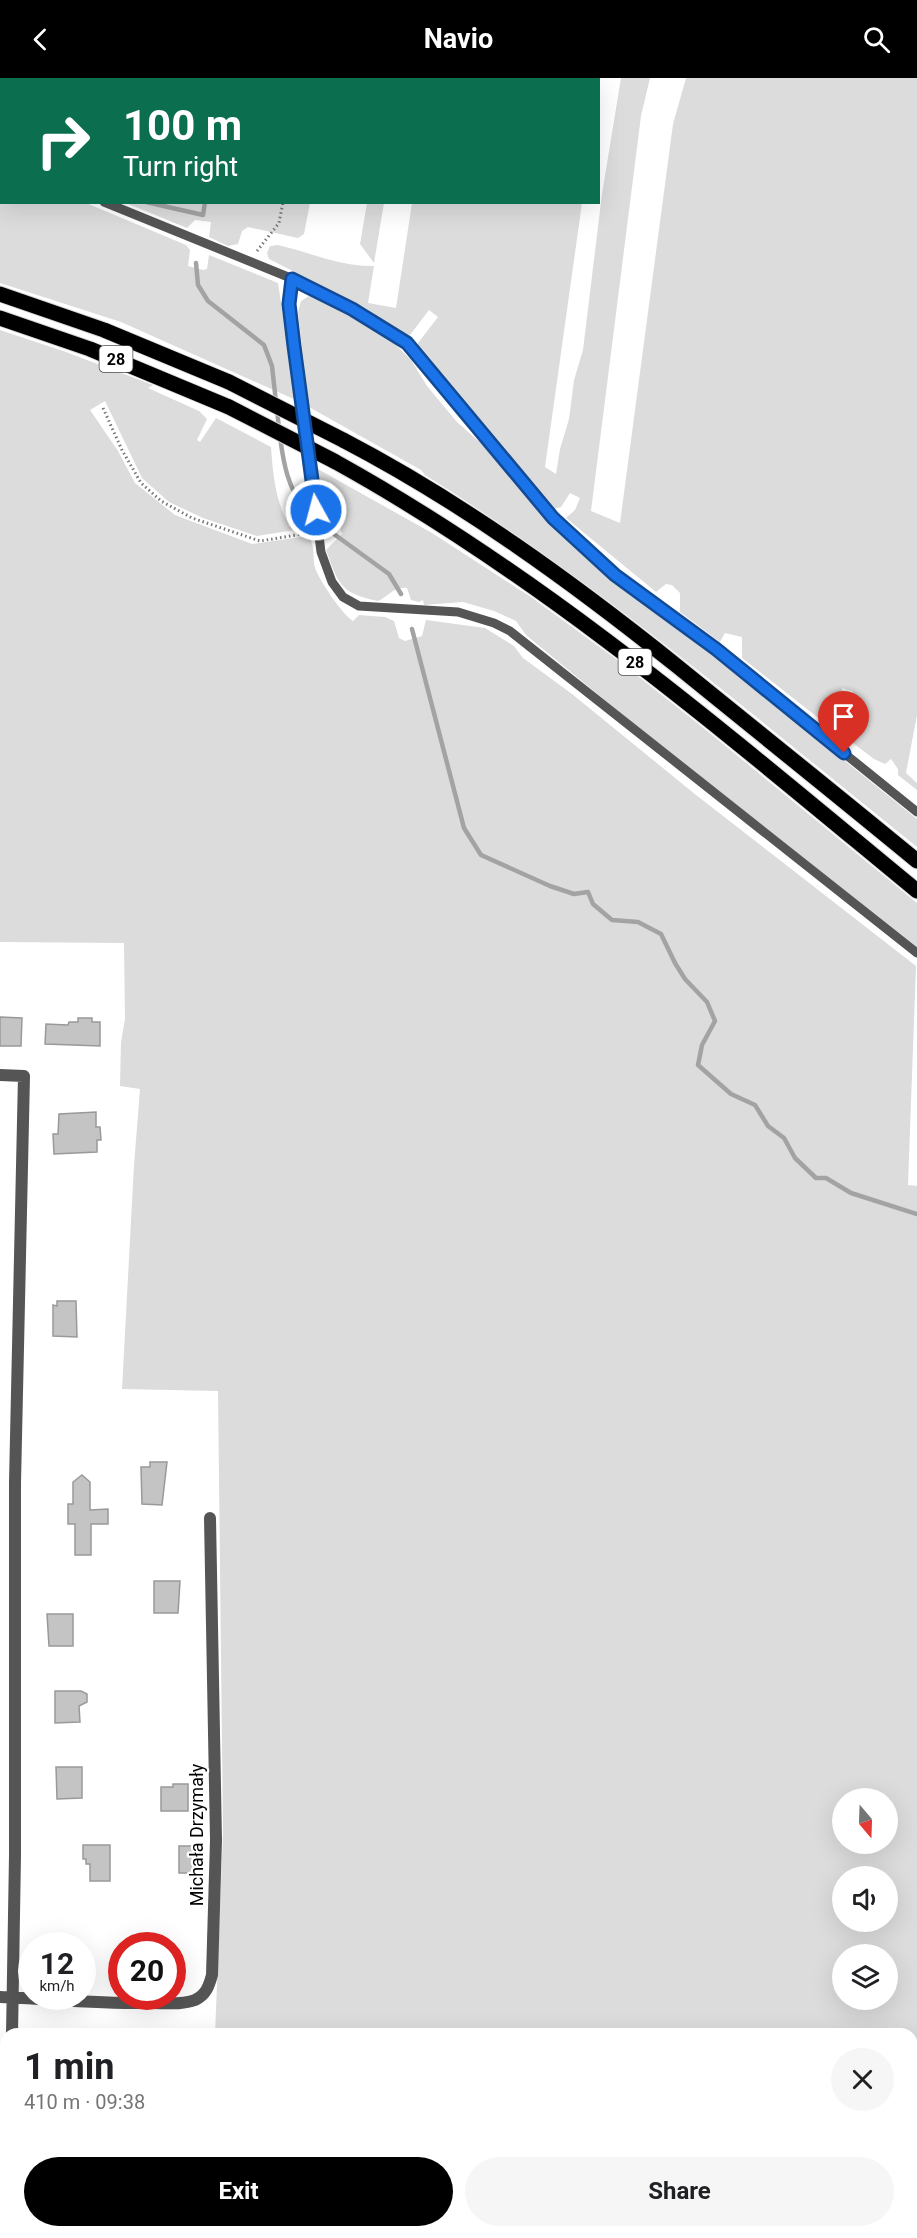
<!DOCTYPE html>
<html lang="en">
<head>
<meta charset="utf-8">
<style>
  :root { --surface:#fff; --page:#f6f6f6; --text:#202124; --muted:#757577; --accent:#000 }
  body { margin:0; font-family:Roboto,sans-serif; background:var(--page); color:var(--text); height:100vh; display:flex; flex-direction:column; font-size:22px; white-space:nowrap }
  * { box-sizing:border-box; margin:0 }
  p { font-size:20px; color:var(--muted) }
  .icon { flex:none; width:33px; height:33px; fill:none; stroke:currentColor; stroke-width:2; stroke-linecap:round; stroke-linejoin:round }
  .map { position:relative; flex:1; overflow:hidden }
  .sheet { position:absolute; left:0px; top:1950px; width:918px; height:210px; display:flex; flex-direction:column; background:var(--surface); border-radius:18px 18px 0 0; box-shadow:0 6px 24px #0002 }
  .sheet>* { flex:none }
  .top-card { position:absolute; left:0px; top:0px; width:600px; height:126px; box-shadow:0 6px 24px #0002; background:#0b6e4f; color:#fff; overflow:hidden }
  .needle { width:39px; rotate:161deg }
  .buttons { position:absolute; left:832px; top:1710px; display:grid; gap:12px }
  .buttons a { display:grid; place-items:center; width:66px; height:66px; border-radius:50%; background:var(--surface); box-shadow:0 6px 24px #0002; font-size:30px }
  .speed { position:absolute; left:18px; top:1854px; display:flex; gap:12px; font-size:30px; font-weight:700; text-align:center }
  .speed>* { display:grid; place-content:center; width:78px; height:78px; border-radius:50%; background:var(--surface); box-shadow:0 6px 24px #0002; line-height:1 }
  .speed small { font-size:15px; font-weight:400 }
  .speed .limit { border:9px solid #d22; background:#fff; color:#111 }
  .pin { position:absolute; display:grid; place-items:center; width:51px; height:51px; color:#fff; margin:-62px -26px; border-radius:50% 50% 50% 0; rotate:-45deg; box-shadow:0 0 6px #0007 }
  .pin .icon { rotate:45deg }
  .me { position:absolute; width:66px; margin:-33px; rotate:353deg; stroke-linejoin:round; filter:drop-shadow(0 0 4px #0008) }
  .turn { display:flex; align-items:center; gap:21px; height:126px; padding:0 24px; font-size:27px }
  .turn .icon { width:78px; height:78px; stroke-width:2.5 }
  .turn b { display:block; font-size:42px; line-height:51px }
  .round { display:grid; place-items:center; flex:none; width:63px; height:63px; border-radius:32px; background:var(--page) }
  .head { display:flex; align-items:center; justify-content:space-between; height:102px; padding:0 24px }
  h1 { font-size:36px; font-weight:700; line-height:45px }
  .cta { display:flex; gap:12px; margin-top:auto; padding:12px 24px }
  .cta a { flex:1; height:69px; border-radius:36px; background:var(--accent); color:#fff; font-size:24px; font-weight:700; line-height:69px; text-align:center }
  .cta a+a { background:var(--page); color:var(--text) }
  header { display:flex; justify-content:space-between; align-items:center; height:78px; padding:0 24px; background:var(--accent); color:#fff; font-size:27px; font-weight:700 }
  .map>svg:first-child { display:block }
</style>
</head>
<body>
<header><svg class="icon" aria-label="back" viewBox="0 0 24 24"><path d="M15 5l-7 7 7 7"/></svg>Navio<svg class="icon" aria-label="search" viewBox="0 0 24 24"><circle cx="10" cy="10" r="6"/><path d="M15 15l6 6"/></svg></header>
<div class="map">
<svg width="917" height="2160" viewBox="0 0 917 2160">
  <rect width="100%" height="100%" fill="#fff"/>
  <path fill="#dcdcdc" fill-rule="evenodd" d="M0 0H403L2 2 1 84Z
    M431 0H600L599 8 598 2Z
    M621 0H650L641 38 591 433 620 445 673 46 686 0H917V637L906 695 917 705V712L898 697V691L891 681 885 686 874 681 849 662 853 613 842 610V633L836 649H830L742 580V559L725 555 720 564 680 534V515L672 507 666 506 656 514 566 440 575 432 580 420 570 415 561 429 554 431C507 378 464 322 418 268V265L438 239 429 232 410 257 403 256 366 230 269 181 267 175 270 168 278 167C309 174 341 189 374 188L368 225 396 230 412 125H582L545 389 556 396 560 371 569 341 574 302 583 272 602 116Z
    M0 104 2 124 86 125 186 167 190 172 188 188 203 192 207 191 209 177 278 205 296 322 121 244 0 205Z
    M126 125H310L304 156 298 160 248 149 242 153 238 166 228 168 209 159 211 144 195 142 187 150Z
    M367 125H384L374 185 360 166Z
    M309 218 351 238 394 265 411 282 427 308 456 343 485 369 553 449 571 466 654 529 917 741V769C756 640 600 506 425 397L421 392 309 329 298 234 301 223Z
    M0 252 66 274 153 307 148 310 199 333 207 341 197 362 200 364 216 340 271 369C273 396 275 421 288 445L308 443 312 446 307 450 257 458 203 440 169 424 142 400 105 323 90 332 118 373 135 405 175 437 252 466 308 458C316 467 312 479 315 490 320 503 341 535 353 543L359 537 385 539 394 543 399 560 405 563 422 558 426 542 485 550 514 568 523 580 572 616 696 717 916 888 908 1107 917 1108V2160H113V2154H912V1956H215L223 1755 218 1313 122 1311 134 1087 140 1011 120 1008 121 964 125 941 124 865 0 864ZM843 1720H888V1766H843ZM843 1798H888V1844H843ZM843 1876H888V1922H843Z
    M316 390 432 455 531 519 620 584 706 652 917 825V869L630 643 526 557 516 543 494 533 463 524 424 527 423 522 419 524 411 522 407 510C394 508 389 518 378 523 340 515 339 507 326 472L342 456 335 435H322Z"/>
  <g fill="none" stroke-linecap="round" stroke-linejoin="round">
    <path stroke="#a3a3a3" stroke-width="4.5" d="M222 2 223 0
      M0 76H2
      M146 124 203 137 205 124
      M196 185 198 207 208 223 264 267 272 288 276 324
      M277 332 279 351
      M280 359C284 389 288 408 305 433
      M327 451 389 496 401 516
      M412 551 464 750 481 777 550 808 574 816 588 814 593 826 612 842 638 844 661 856 675 885 685 901 707 924 715 943 702 967 698 987 731 1016 755 1027 768 1048 784 1060 795 1080 816 1100H826L851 1115 917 1136"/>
  </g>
  <path fill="#c4c4c4" stroke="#999" stroke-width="1.5" d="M0 939 22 940 21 968H0Z
    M78 940H92V944H100V968L45 966 46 946 68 947 69 944H78Z
    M96 1034V1049H100L101 1062H97V1074L54 1076 53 1056H58L59 1036Z
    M57 1223H76L77 1259 53 1258V1227L57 1228Z
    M150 1384H167L162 1427 142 1426 141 1389H150Z
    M82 1397 90 1404V1432L108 1431V1446H91V1477H75V1446H68V1426H73V1404Z
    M154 1503H180L178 1535H154Z
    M47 1536H73V1568H49Z
    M55 1613H81L87 1616V1624L79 1628 80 1644 55 1645Z
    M56 1689H82V1720L57 1721Z
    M173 1706H188V1733H161V1709H173Z
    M83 1767H110V1803H90V1786H86V1781H83Z
    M179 1768H200V1795H179Z"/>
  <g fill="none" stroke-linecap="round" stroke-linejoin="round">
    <g stroke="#dbdbdb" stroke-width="17">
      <path id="primary" d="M0 216 104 252 229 304
        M0 240 90 271 229 329
        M343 362C462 424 572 504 677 588 757 653 837 717 917 783
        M334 383C546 500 730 659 917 813"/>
    </g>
    <path stroke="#777" stroke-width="3" stroke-dasharray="1.5 3" stroke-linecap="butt" d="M307 2V0
      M257 173 279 145 283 124
      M103 330 122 372 141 405 161 423 192 440 260 463 308 455"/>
    <path stroke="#555" stroke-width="9" d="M0 97H2
      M104 124 298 203 352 231 407 265 553 440 615 497 715 571 917 734
      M292 201 289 226 294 268 300 305 321 474 332 504 343 519 359 528 458 534 494 545 510 553 917 875"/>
    <path stroke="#555" stroke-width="12" d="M0 997 24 998 15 1405V1777L12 1956
      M0 1919C51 1921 102 1926 153 1925 166 1925 182 1927 195 1922 206 1917 209 1908 212 1897L216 1762 210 1440
      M8 2160V2154"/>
    <use href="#primary" stroke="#000" stroke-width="15"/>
    <g stroke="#dbdbdb" stroke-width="17" stroke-linecap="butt">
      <path id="primary-bridge" d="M229 304 343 362
        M229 329 334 383"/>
    </g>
    <use href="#primary-bridge" stroke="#000" stroke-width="15"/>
  </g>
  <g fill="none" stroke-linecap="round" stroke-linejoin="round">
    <g stroke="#114b97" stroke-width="15">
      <path id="route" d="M316 432 294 268 289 226 292 201 352 231 407 265 553 440 615 497 716 571 844 675"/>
    </g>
    <use href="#route" stroke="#1a73e8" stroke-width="10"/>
  </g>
  <g text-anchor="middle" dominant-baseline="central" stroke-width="4.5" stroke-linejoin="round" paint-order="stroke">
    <g fill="#fff" stroke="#4c4c4c" stroke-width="1.5">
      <rect x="99.5" y="268" width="33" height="26" rx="4.5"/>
      <rect x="618.5" y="571" width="33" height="26" rx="4.5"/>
    </g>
    <g font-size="16" font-weight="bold" fill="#000">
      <text x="116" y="281">28</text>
      <text x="635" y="584">28</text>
    </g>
    <g font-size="18" fill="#000" stroke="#fff">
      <text transform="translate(196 1757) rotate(-90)">Michała Drzymały</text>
    </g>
  </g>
</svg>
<div class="buttons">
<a><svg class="needle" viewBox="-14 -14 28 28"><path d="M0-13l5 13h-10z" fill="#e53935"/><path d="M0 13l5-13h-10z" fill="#757577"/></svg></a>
<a><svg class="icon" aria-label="sound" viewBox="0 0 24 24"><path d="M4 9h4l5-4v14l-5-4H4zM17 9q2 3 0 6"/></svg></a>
<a><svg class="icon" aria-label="layers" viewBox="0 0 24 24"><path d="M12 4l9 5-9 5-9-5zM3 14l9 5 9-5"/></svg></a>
</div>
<div class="speed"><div>12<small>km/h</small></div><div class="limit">20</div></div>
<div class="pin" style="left:844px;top:675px;background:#d93025"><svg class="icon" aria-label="arrive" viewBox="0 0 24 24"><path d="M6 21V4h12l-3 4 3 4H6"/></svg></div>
<svg class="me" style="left:316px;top:432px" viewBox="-20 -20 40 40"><circle r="17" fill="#1a73e8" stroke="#fff" stroke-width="3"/><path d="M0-11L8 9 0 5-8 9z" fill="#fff"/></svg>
<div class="top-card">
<div class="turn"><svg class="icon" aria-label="right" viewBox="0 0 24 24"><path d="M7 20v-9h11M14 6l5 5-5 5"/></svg><div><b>100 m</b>Turn right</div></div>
</div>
<section class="sheet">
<div class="head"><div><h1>1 min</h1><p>410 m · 09:38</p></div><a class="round"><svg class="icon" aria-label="close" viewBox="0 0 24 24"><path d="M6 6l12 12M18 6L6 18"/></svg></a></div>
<div class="cta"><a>Exit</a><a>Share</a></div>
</section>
</div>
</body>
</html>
